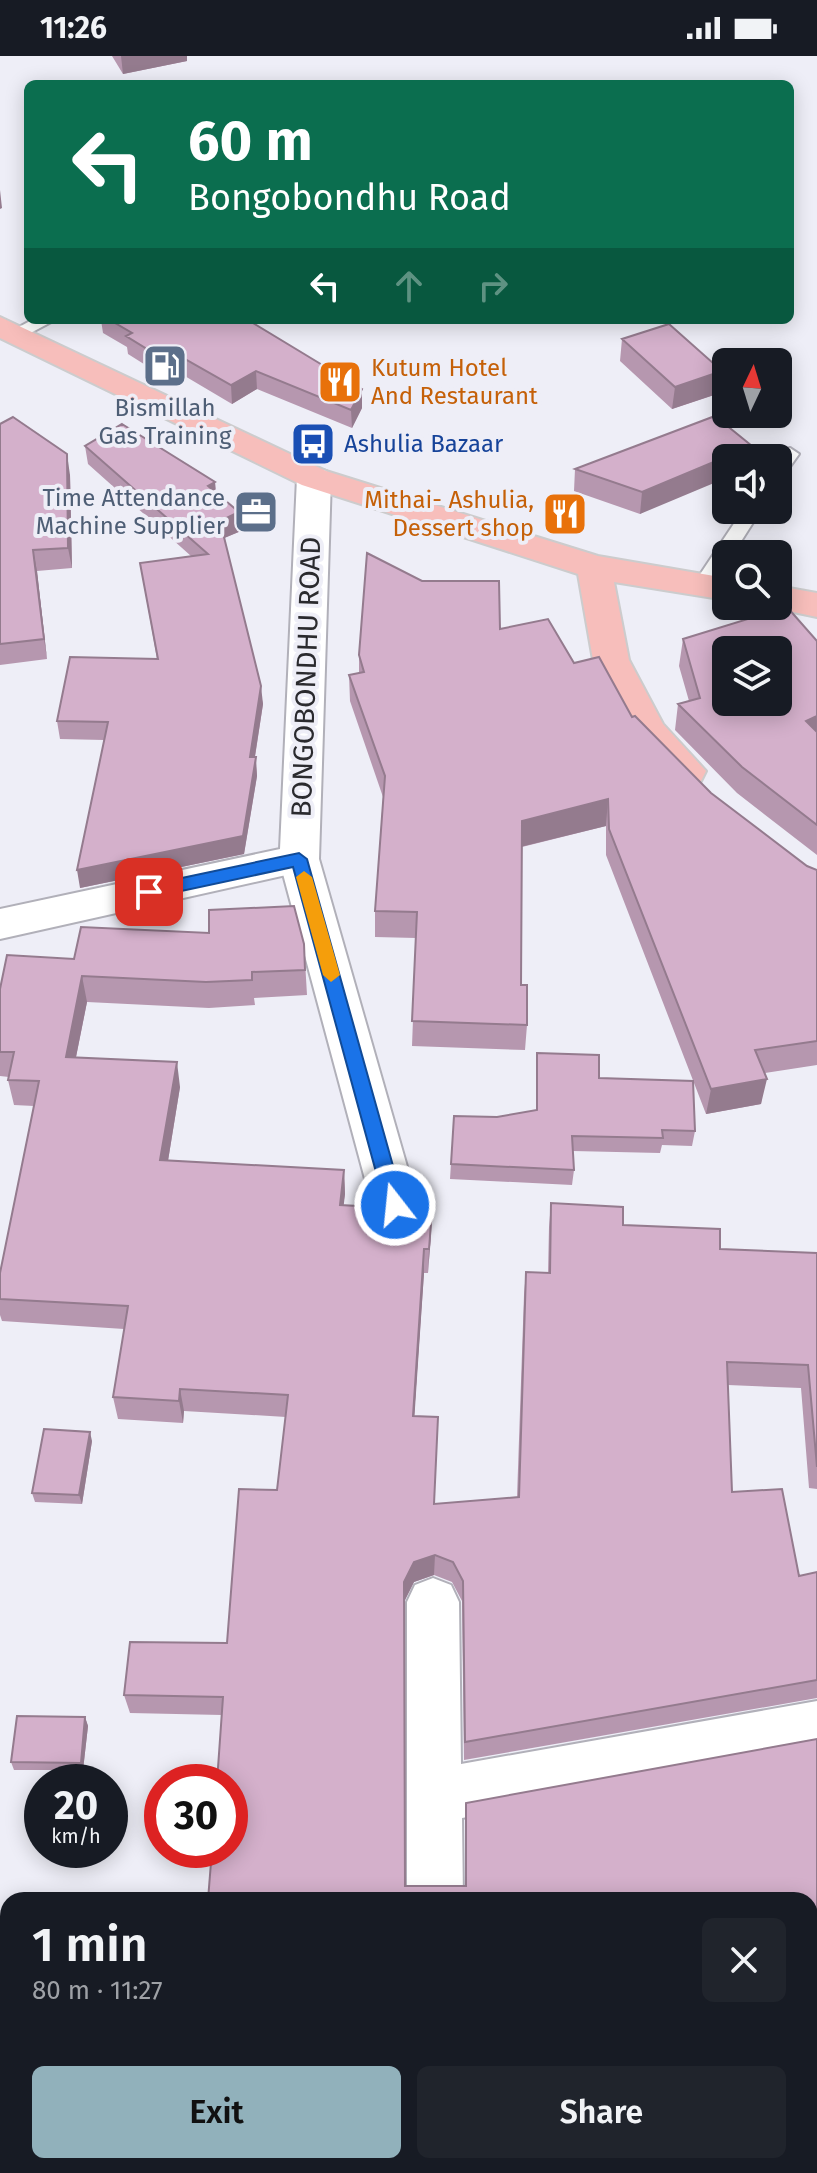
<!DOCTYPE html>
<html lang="en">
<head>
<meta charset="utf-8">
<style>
  :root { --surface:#171b24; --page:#20242c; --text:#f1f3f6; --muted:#9ea1a6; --accent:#91b1bb }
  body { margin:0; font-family:"Fira Sans",sans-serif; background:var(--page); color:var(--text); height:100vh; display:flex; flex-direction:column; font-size:30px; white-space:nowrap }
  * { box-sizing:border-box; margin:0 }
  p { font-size:26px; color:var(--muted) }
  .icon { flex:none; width:44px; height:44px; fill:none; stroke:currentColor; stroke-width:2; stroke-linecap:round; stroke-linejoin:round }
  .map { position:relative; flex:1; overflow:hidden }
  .drawer { position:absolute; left:0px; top:1836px; width:818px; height:282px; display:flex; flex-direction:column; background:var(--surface); border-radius:24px 24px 0 0; box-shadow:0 4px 20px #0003 }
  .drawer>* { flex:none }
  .top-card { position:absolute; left:24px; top:24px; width:770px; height:244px; border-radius:12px; box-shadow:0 4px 20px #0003; background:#0b6e4f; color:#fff; overflow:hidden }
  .needle { width:52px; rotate:4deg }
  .tools { position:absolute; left:712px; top:292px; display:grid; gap:16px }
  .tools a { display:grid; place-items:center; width:80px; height:80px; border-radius:12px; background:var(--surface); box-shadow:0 4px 20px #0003; font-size:40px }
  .speed { position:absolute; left:24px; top:1708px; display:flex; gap:16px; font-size:40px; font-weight:700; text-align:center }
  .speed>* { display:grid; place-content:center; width:104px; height:104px; border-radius:50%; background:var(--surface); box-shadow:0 4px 20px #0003; line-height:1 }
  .speed small { font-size:20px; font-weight:400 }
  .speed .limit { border:12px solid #d22; background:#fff; color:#111 }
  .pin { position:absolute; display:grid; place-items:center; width:68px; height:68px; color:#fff; margin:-34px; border-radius:16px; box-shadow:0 4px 12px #0006 }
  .me { position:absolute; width:88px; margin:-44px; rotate:344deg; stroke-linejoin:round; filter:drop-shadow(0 0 6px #0008) }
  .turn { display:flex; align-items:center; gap:28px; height:168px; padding:0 32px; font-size:36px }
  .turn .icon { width:104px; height:104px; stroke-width:2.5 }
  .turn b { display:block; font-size:56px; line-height:68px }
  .lanes { display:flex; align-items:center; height:76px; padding:0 32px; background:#0003; justify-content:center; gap:40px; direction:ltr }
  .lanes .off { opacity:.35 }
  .round { display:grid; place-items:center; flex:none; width:84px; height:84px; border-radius:12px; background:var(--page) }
  .head { display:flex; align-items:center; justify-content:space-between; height:136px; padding:0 32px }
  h1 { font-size:48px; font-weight:600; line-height:60px }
  .primary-button { display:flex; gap:16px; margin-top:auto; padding:16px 32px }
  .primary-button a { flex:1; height:92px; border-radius:12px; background:var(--accent); color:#111; font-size:32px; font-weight:600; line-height:92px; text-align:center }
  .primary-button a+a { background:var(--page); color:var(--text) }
  .status { display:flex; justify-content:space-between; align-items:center; height:56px; padding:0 40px; background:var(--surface); direction:ltr }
  .status svg { height:22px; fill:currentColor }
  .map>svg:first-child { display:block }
</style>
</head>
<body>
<div class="status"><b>11:26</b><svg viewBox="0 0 49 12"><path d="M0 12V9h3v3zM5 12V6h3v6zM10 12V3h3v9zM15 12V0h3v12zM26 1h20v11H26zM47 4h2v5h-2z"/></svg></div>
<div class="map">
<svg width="817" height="2117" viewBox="0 0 817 2117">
  <rect width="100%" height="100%" fill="#eeeef7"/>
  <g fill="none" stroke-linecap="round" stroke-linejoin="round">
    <g stroke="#b1b0b9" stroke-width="4">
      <path id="lane" d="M32 264H55L21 282 15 283 6 278Z
        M790 392 799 398 784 419 778 421V402L784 394Z
        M743 454H761L733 498H726V509L710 533H696L693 529Z"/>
    </g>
    <g stroke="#b1b0b9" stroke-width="4">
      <path id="street" d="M299 789 313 793 319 803 418 1149 411 1162 395 1168 379 1162 372 1149 279 803 285 793Z
        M433 1522 451 1529 459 1546 461 1708 817 1645V1697L462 1762 463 1844H407V1546L415 1529Z
        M406 2110H466V2117H406Z"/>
    </g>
    <g stroke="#b1b0b9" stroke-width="4">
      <path id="secondary" d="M314 412 326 415 331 422 319 803 313 813 0 883V853L280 793 297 422 302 415Z"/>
    </g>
    <g stroke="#cccccd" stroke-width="4">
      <path id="highway" d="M0 261 326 415 598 500 726 522V544L614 526 629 604 663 668 706 715 701 725 687 728 673 725 629 676 593 604 578 518 302 429 0 282Z
        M778 530 817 537V561L765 550H778Z"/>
    </g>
    <use href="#lane" fill="#fff" fill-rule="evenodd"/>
    <use href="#street" fill="#fff" fill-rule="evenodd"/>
    <use href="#secondary" fill="#fff" fill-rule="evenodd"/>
    <use href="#highway" fill="#f7bebb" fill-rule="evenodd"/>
  </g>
  <path fill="#b697af" d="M112 0H187V5L123 18Z
    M101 264H248L362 352 352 372 257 333 232 348 178 316 166 322 128 298 127 291 103 277Z
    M622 283 722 315 720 337 672 353 620 305Z
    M0 368 70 419 72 512 37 515 47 603 0 609Z
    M85 390 215 426 216 436 241 475 224 482 263 648 255 701 257 720 244 798 80 832 104 684 60 683 57 665 157 603 140 507 191 500 88 408Z
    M752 390 640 458 574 435 575 413Z
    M500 573 574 607 632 661 711 737 807 810 817 814V1009L765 1017 761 1048 706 1058 606 799V770L522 791 521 929 527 969 525 994 412 990 416 882 375 881V855L383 741 350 645 349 619 359 617V599Z
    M683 583 817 585V799L737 737 675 674 678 648 689 645 679 610Z
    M304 888 307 939 254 942 255 949 209 952 87 946 76 1001 180 1031 168 1105 344 1114 345 1138 343 1149 431 1178 428 1217H424L414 1360 434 1448 517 1441 524 1239 526 1216 548 1217 549 1171 551 1147 623 1169 720 1193 817 1197V1433L809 1432 801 1332 728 1329 732 1436 799 1520 817 1516V1642L464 1704 462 1545 452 1526 434 1519 414 1526 404 1546 405 1830H465L466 1747 817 1683V2065L810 2066V1844H208L222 1659 130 1657 124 1639 227 1587 277 1434 286 1361 184 1355 183 1367 118 1363 113 1341 124 1273 2 1265 0 1259V1217L34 1050 14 1049 8 1024 9 1021 0 1020V933L74 903Z
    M537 997 599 1022 695 1075 692 1090 662 1089 660 1097 573 1095 574 1114 572 1129 450 1123 454 1060 497 1061 536 1054Z
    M92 1385 82 1448 35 1446 32 1437Z
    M85 1661 88 1670 83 1714H14L11 1706Z"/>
  <path fill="#947b8e" d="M121 0H187V5L123 18Z
    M0 134 2 152 0 153Z
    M176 298 178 316 166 322 165 304Z
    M256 315 257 333 232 348 231 329Z
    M722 315 720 337 672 353 675 331Z
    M362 333V352L352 372 351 354Z
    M752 390 750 402H726V422L640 458 642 436Z
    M67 398 70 419 72 512 68 492Z
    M215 426 216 444 208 430Z
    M239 456 241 475 222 483 220 465Z
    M33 494 37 515 47 603 44 583Z
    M261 630 263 648 252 719 250 701Z
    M817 660V684L806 665Z
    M256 701 257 720 244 798 80 832 77 814Z
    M608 743 606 770 520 791 522 765Z
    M82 920 87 946 71 1026 66 1001Z
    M177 1006 180 1031 164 1129 160 1104Z
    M767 1023 761 1048 706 1058 711 1033Z
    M344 1114 345 1138 341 1173 340 1149Z
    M432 1154 431 1178 428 1217 429 1193Z
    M424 1193V1217L413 1382V1360Z
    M180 1333 184 1355 183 1367 179 1345Z
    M90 1376 92 1385 82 1448 79 1439Z
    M435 1499 434 1519 414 1526 404 1546V1526L414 1506Z
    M85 1661 88 1670 83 1714 81 1707Z
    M8 1952V2042L0 2116V2023Z"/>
  <path fill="#d4b0cb" stroke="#947b8e" stroke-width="2" fill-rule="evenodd" d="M110 264H248L362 333 351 354 256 315 231 329 176 298 165 304 126 280 132 277Z
    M669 268 722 315 675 331 622 283Z
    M715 360 752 390 642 436 575 413Z
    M13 361 67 398 68 492 33 494 44 583 0 588V368Z
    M122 368 215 426 208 430 239 456 220 465 261 630 250 701H256L243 780 77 814 108 666 57 665 70 601 158 603 140 507 208 498 85 390Z
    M367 497 422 525H499L500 573 548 563 574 607 599 601 632 661 635 660 711 737 807 810 817 814V985L755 994 767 1023 711 1033 609 773 608 743 522 765 521 929H527V969L412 965 417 856 375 855 385 720 349 619 364 616 359 599Z
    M787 551 817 585V660L806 665 817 676V769L742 711 678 648 700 642 683 583ZM726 594H778V646H726Z
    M294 850 304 888 305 914 252 916V924L206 926 82 920 66 1001 177 1006 160 1104 344 1114 340 1149 432 1154 429 1193H424L413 1360 438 1361 434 1448 519 1441 526 1216 550 1217 551 1147 623 1151V1169L720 1173V1193L817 1197V1411L808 1309 727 1306 732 1436 782 1433 799 1520 817 1516V1624L465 1686 463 1525 453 1506 435 1499 414 1506 404 1526 405 1830H466V1747L817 1683V2054L810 2055V1844H208L212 1794H230V1726H217L223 1641 124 1639 130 1586 227 1587 239 1433 277 1434 288 1339 180 1333 179 1345 113 1341 128 1250 0 1243V1217L39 1025 8 1024 14 996H0V933L7 899 74 903 81 871 209 877V854Z
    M537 997 599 999V1022L693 1025 695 1075 662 1074 663 1082 572 1080 574 1114 451 1108 454 1060 497 1061 537 1054Z
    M44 1373 90 1376 79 1439 32 1437Z
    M17 1660 85 1661 81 1707 11 1706Z
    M0 1863 8 1864V1952L0 2023Z
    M228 2110H403V2117H227Z
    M479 2110H735V2117H479Z"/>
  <path fill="#1a73e8" stroke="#114b97" stroke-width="2" d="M299 797 307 803 404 1149 401 1154H388L385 1149 293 811 149 842 141 836 149 829Z"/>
  <path fill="#f59e0b" d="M304 815 312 821 340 919 331 926 323 919 296 821Z"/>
  <defs>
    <g id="fuel-square" transform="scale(2.3)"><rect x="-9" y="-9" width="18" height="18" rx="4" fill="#5c6f8a" stroke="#eeeef7"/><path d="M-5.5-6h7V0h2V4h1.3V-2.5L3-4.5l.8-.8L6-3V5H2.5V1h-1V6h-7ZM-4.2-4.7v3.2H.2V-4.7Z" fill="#fff"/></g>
    <g id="restaurant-square" transform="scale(2.3)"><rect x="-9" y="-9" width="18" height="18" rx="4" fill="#e8710a" stroke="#eeeef7"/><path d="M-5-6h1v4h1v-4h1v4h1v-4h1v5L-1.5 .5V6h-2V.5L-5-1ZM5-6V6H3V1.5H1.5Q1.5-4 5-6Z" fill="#fff"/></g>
    <g id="bus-square" transform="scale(2.3)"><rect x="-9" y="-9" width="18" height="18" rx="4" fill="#1a4fb4" stroke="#eeeef7"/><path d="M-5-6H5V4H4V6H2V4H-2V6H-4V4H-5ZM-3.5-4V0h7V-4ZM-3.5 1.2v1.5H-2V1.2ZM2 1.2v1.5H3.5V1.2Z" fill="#fff"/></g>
    <g id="office-square" transform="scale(2.3)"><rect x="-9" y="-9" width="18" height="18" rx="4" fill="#5c6f8a" stroke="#eeeef7"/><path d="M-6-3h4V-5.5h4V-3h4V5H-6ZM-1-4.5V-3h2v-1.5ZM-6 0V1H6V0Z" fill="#fff"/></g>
  </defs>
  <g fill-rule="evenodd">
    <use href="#fuel-square" x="165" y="310"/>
    <use href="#restaurant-square" x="340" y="326"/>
    <use href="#bus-square" x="313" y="388"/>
    <use href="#office-square" x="256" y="456"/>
    <use href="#restaurant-square" x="565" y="458"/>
  </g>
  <g text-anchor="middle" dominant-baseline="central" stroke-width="8" stroke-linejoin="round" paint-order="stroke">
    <g font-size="24" fill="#c56008" stroke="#eeeef7" text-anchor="start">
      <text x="371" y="312">Kutum Hotel<tspan x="371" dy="28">And Restaurant</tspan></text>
      <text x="534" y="444" text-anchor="end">Mithai- Ashulia,<tspan x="534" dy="28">Dessert shop</tspan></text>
    </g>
    <g font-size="24" fill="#4e5e75" stroke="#eeeef7">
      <text x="165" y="352">Bismillah<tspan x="165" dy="28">Gas Training</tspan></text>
      <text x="225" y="442" text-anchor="end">Time Attendance<tspan x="225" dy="28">Machine Supplier</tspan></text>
    </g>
    <g font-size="24" fill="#164399" stroke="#eeeef7" text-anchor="start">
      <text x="344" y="388">Ashulia Bazaar</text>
    </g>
    <g font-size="28" fill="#2a2a2e" stroke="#eeeef7">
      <text transform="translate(306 621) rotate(-88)">BONGOBONDHU ROAD</text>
    </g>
  </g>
</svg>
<div class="tools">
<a><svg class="needle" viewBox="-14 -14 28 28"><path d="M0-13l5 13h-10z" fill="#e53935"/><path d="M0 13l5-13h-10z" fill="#9ea1a6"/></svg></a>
<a><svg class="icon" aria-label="sound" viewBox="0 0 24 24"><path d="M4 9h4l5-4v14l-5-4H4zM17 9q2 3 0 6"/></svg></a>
<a><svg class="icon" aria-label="search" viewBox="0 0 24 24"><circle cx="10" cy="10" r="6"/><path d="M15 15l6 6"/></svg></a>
<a><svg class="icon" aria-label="layers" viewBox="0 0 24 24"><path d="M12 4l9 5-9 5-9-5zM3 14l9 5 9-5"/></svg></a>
</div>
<div class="speed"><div>20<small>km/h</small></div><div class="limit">30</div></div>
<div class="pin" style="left:149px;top:836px;background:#d93025"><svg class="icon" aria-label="arrive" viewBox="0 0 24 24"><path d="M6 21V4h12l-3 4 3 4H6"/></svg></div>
<svg class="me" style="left:395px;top:1149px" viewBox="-20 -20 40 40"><circle r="17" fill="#1a73e8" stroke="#fff" stroke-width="3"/><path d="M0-11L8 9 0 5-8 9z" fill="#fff"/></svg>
<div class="top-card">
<div class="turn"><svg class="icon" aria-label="left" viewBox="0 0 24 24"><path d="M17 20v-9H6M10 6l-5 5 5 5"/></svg><div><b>60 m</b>Bongobondhu Road</div></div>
<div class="lanes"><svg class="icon" aria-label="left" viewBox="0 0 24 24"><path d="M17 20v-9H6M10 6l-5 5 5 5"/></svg><svg class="icon off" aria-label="ahead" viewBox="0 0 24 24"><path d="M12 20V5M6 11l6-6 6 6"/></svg><svg class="icon off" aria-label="right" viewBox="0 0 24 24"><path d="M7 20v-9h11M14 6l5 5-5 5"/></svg></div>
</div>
<section class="drawer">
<div class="head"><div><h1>1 min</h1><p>80 m · 11:27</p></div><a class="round"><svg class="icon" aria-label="close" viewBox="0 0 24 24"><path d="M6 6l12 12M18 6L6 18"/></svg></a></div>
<div class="primary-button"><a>Exit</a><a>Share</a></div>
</section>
</div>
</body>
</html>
